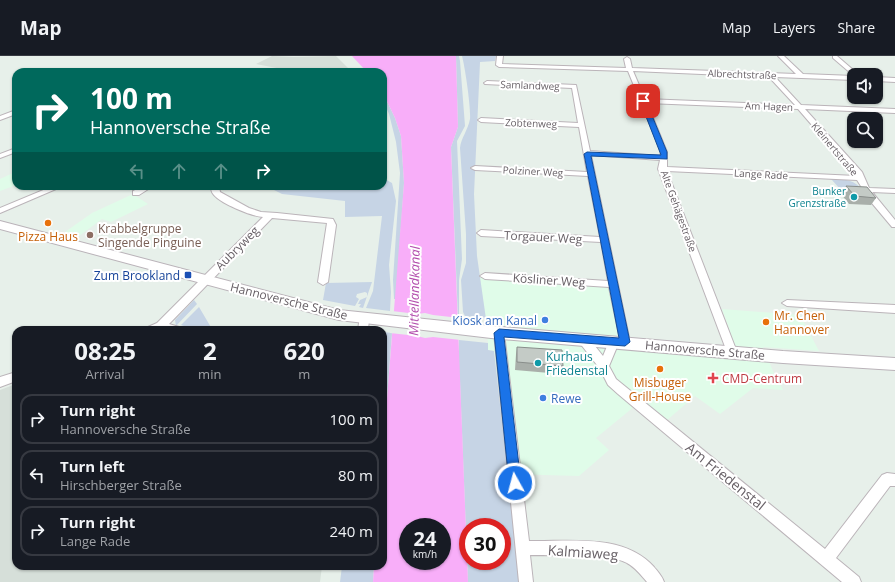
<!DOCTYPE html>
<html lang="en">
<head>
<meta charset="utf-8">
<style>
  :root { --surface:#171b24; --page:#242831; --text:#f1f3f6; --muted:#9ea1a6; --line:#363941 }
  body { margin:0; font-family:"Open Sans",sans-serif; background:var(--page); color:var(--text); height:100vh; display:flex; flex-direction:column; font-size:15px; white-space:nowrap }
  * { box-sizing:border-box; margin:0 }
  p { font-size:13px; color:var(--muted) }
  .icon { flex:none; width:22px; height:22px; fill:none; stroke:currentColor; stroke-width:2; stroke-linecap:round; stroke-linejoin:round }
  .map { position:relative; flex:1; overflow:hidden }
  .side { position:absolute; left:12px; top:270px; width:375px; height:244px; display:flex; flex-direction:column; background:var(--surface); border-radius:12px; box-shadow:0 1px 3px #0004 }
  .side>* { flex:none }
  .guide { position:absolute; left:12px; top:12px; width:375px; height:122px; border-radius:12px; box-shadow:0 1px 3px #0004; background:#00695c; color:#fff; overflow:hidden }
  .tools { position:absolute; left:847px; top:12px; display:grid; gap:8px }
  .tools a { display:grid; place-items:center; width:36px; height:36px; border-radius:8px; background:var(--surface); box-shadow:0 1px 3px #0004; font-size:20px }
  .speed { position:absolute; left:399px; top:462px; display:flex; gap:8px; font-size:20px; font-weight:700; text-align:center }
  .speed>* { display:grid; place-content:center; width:52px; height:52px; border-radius:50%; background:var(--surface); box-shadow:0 1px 3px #0004; line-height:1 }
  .speed small { font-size:10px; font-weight:400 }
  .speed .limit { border:6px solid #d22; background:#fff; color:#111 }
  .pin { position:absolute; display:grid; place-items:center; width:34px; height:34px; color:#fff; margin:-17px; border-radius:8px; box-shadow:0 2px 6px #0006 }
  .me { position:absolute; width:44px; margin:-22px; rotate:353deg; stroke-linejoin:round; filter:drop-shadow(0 0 3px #0008) }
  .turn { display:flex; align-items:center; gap:14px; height:84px; padding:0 12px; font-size:18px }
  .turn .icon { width:52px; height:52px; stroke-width:2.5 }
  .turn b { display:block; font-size:28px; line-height:34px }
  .lanes { display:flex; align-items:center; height:38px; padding:0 12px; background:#0003; justify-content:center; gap:20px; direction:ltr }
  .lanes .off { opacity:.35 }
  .eta { display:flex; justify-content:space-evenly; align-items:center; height:68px; text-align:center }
  .eta b { font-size:24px; font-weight:700; line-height:28px }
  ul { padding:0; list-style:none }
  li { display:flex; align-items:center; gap:12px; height:50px; margin:0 8px 6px; padding:0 4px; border:2px solid var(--line); border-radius:12px }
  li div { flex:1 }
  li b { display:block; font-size:15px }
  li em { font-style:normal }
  header { display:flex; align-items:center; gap:24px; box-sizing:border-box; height:56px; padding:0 20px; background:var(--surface); border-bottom:1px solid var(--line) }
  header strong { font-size:19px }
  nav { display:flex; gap:22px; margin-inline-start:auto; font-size:14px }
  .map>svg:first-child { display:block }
</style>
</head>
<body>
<header>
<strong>Map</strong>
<nav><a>Map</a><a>Layers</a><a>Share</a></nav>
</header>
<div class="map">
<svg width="895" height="526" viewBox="0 0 895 526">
  <rect width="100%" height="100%" fill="#e7f0ea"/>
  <path fill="#e0fce9" d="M13 117 16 119V129L0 135V123Z
    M133 138 148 148 111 166 102 163 79 180 65 176 92 157Z
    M480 221 610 230 623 291 739 301 722 253 800 259 819 295 763 291 773 315 783 334 753 332 720 358 695 340 666 365 641 345 596 382 609 394 579 420 509 418 494 295 488 294V287Z"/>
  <path fill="#d6dfd9" d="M272 0 294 1 336 0 352 16H318L304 13 297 16 256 8Z
    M16 328V510H322L320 526H0V334Z"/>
  <path fill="#c6d4e5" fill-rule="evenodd" d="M456 0H459L460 5 465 70 457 85 462 203 459 224V260L458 261 451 91 458 71Z
    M462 0H496L495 5 480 6 474 138 477 200 486 263 465 260 463 256 461 224 466 207V178L460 92C461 82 468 74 470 63 471 52 465 11 462 0Z
    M383 37 395 62 401 80 404 127 396 243H394L393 224 400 117 396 86 389 58 383 44Z
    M383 122 392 127 396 145 389 209 391 236 390 255 366 252 373 235 382 160 345 161V145L282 138 266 130H383Z
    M827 122C840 123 851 122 861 132L860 134 840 133 832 124Z
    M372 226 363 252 359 251 361 248H358L360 244 367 241V237L365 236 357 238 356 241 359 243 355 250 323 244 326 227Z
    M194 244 197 248 176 270 175 264Z
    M199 251 212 273V274H196L181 269Z
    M383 276 392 277 383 394Z
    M459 284 488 287V294L494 295 520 526H468L460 325H459ZM468 471H502V505H468Z
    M342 510H374L373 526H340Z"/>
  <path fill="#f8aef9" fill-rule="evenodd" d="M352 0H456L458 71 451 91 468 526H373L374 510H383V394L404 127 401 80 395 62 383 37V16H367ZM408 471H442V505H408Z"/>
  <path fill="#e7f0ea" d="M392 255 417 258 425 257 433 259 460 262 461 284 433 281 425 282 417 280 390 277Z"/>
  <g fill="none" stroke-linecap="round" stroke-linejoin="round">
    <g stroke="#bbb4b9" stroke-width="2">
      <path id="street" d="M497 0H503L502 8 626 12 624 3 627 1 630 3 632 12 796 18 778 0H784L803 18 854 20V24L775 21 801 49 895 53V57L805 53 862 116 869 132 895 133V137L872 136 895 164V171H892L871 146 857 124 667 115 737 296 736 299 732 300 728 299 727 296 658 113 660 104 591 99 630 286 629 289H621L609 231 485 223 480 220 485 217 608 225 601 186 481 180 477 177 481 174 600 181 588 120 475 114 471 112 475 110 587 116 579 71 481 66 478 64 481 62 578 67 572 32 485 28 484 27 487 25 576 29 590 95 660 100 661 96 628 15 499 11 496 9ZM633 15 769 21 795 49 645 43ZM647 47 798 53 856 120 667 111V96Z
        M833 0H837L859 19 854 20 833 2Z
        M876 21 895 22V26L876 25Z
        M16 54V58L0 64V60Z
        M16 92V96L0 102V98Z
        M53 130H63L0 157V152Z
        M143 130H153L139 139H133V135Z
        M211 130H219L220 136 249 152 261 156 277 157 333 163 336 169 328 226 323 229 318 226 327 167 272 162 169 268 179 271 180 274H147L148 271 157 267 263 161C251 160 222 148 214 139 211 136 211 133 211 130Z
        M787 244 895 249V257L787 250 782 247Z
        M364 259 368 260 369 263 368 274H358L360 260Z
        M499 273 503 274 504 277 529 485C571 486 623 477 654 511 658 516 662 520 664 526H647C641 519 635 511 627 507 609 497 552 500 530 499L533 526H519L494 277 495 274Z
        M583 279 587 280 603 300 610 283H618L619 286 609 310 616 323 825 493 882 419 887 417 895 418V430H890L836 502 859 521 861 526H842L618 338 608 329 600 313 579 286 578 283 579 280Z
        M16 316V325L0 331V321Z"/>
    </g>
    <g stroke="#bab3b9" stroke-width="2">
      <path id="secondary" d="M0 165 339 254 491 270 783 295 895 302V314L783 307 491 282 339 264 0 173Z"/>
    </g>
    <use href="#street" fill="#fff" fill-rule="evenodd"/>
    <use href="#secondary" fill="#fff" fill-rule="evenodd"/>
  </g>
  <path fill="#a9afaa" d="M846 130 876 142 871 149 849 148 841 138Z
    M517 291 563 310 561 318 515 314 516 298Z"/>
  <path fill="#c4cbc6" stroke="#898e8b" d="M846 130 867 131 876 142 855 140Z
    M517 291 562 294 563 310 517 306Z"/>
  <path fill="#1a73e8" stroke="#114b97" d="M643 43 646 45 667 96V103L591 100 630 286 625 290 504 281 521 427 519 431 515 433 511 431 509 427 494 277 499 273 619 282 584 98 587 96 661 99 640 45Z"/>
  <g fill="#0f9aa8" stroke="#fff" stroke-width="1.5">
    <circle cx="854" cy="141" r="4"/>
    <circle cx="538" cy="307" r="4"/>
  </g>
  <g fill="#e8710a" stroke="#fff" stroke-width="1.5">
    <circle cx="48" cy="167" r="4"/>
    <circle cx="766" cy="266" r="4"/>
    <circle cx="660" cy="313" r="4"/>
  </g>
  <circle fill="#8d6e63" stroke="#fff" stroke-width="1.5" cx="90" cy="179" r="4"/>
  <rect fill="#1a4fb4" stroke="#fff" stroke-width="1.5" x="184" y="215" width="8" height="8" rx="2"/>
  <g fill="#3f7fe0" stroke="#fff" stroke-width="1.5">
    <circle cx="545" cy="264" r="4"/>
    <circle cx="543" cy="342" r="4"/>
  </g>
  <path fill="#e0444e" stroke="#fff" stroke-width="1.5" d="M711 316h4v4h4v4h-4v4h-4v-4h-4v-4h4z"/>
  <g text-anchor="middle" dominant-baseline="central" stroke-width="4" stroke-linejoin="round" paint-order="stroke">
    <g font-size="10" fill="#665f65" stroke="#fff">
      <text transform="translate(742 18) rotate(2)">Albrechtstraße</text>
      <text transform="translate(530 29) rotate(2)">Samlandweg</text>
      <text transform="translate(769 50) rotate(2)">Am Hagen</text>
      <text transform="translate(531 67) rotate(2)">Zobtenweg</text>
      <text transform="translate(835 93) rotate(50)">Kleinertstraße</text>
      <text transform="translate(533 115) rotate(3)">Polziner Weg</text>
      <text transform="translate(761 118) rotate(3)">Lange Rade</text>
      <text transform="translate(679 155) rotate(70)">Alte Gehägestraße</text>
    </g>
    <g font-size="10" fill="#0d838f" stroke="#fff" text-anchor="end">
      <text x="846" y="135">Bunker<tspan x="846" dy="12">Grenzstraße</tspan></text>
    </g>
    <g font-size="12" fill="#785e54" stroke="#fff" text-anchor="start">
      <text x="98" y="172">Krabbelgruppe<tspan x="98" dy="14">Singende Pinguine</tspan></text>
    </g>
    <g font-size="12" fill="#c56008" stroke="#fff">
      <text x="48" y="180">Pizza Haus</text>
      <text x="774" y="259" text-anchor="start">Mr. Chen<tspan x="774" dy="14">Hannover</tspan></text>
      <text x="660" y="326">Misbuger<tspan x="660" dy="14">Grill-House</tspan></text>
    </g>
    <g font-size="12" fill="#665f65" stroke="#fff">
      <text transform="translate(543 181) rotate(3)">Torgauer Weg</text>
      <text transform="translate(237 192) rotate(-45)">Aubryweg</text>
      <text transform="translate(549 224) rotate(4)">Kösliner Weg</text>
      <text transform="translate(289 245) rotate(14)">Hannoversche Straße</text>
      <text transform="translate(705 294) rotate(5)">Hannoversche Straße</text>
    </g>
    <g font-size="12" fill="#164399" stroke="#fff" text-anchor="end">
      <text x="180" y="219">Zum Brookland</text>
    </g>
    <g font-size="12" fill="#366cbe" stroke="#fff" text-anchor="end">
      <text x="537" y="264">Kiosk am Kanal</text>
      <text x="551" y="342" text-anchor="start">Rewe</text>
    </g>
    <g font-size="12" fill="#0d838f" stroke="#fff" text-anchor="start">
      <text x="546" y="300">Kurhaus<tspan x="546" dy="14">Friedenstal</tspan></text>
    </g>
    <g font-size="12" fill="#be3a42" stroke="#fff" text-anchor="start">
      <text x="722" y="322">CMD-Centrum</text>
    </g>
    <g font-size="13" font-style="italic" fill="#b34ead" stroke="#fff">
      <text transform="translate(414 235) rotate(-89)">Mittellandkanal</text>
    </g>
    <g font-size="14" fill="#665f65" stroke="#fff">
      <text transform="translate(726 420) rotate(39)">Am Friedenstal</text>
      <text transform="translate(583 496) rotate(4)">Kalmiaweg</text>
    </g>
  </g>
</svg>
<div class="tools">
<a><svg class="icon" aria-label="sound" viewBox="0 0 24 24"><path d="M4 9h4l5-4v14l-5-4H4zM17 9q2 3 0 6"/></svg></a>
<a><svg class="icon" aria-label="search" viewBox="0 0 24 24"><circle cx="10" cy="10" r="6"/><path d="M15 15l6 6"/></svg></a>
</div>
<div class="speed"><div>24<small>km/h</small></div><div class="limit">30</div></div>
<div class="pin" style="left:643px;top:45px;background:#d93025"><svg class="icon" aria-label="arrive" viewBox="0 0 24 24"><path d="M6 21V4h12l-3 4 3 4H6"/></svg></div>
<svg class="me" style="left:515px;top:427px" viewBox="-20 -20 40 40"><circle r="17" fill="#1a73e8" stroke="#fff" stroke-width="3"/><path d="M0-11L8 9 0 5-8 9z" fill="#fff"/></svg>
<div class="guide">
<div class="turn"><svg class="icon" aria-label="right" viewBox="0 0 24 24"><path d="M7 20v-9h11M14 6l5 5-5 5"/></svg><div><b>100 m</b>Hannoversche Straße</div></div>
<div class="lanes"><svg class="icon off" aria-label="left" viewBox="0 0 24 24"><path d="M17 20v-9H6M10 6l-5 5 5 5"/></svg><svg class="icon off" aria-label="ahead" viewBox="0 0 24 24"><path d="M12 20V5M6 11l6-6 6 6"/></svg><svg class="icon off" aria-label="ahead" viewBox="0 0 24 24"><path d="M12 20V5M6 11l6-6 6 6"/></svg><svg class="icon" aria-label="right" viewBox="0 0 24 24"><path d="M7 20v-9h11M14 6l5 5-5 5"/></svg></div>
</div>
<section class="side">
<div class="eta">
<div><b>08:25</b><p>Arrival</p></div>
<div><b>2</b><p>min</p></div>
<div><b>620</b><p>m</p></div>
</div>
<ul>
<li><svg class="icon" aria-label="right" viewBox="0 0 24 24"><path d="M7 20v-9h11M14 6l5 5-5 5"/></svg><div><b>Turn right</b><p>Hannoversche Straße</p></div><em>100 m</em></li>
<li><svg class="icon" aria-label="left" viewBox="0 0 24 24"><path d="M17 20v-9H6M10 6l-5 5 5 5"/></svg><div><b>Turn left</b><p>Hirschberger Straße</p></div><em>80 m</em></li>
<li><svg class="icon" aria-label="right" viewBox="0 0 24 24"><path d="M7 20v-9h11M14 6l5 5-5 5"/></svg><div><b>Turn right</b><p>Lange Rade</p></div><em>240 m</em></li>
</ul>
</section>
</div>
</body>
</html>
